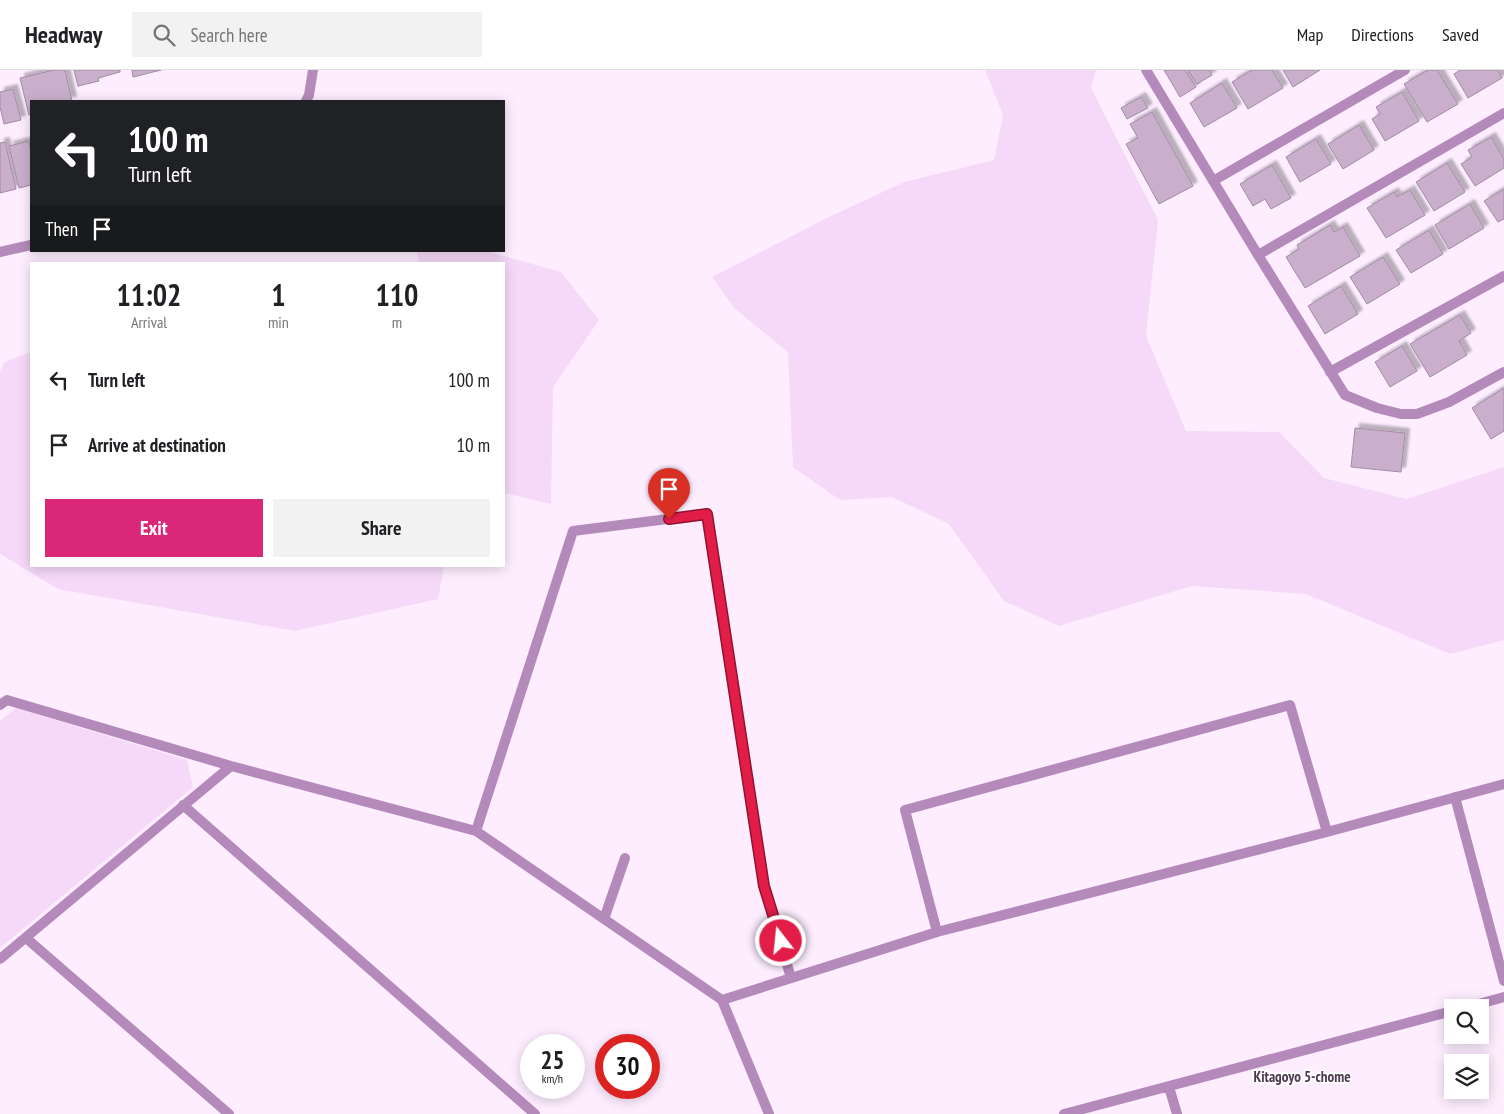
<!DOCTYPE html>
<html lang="en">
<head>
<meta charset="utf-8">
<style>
  :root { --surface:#fff; --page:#f2f2f2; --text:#202124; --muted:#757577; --line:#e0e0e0; --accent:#db2777 }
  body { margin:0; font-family:"PT Sans Narrow",sans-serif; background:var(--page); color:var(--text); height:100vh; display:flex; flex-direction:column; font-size:19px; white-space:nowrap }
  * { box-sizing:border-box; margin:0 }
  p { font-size:16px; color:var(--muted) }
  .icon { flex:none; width:28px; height:28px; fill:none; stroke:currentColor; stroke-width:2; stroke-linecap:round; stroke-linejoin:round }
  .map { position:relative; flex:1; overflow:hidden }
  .drawer { position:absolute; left:30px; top:192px; width:475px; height:305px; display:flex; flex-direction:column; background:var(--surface); border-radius:0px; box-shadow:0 2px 12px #0003 }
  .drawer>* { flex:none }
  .hud { position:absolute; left:30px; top:30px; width:475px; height:152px; border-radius:0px; box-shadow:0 2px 12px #0003; background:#202124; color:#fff; overflow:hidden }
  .tools { position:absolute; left:1444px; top:929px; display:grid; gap:10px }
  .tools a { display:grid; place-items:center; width:45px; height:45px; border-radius:0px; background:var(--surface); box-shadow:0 2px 12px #0003; font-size:25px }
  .speed { position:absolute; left:520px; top:964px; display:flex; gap:10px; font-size:25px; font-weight:700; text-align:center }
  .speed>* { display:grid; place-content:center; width:65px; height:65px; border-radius:50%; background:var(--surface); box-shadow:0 2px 12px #0003; line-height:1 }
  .speed small { font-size:12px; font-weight:400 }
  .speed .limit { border:8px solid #d22; background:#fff; color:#111 }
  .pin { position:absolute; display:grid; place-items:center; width:42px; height:42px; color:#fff; margin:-51px -21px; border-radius:50% 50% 50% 0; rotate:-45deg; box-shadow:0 0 5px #0007 }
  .pin .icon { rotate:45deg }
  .me { position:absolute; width:55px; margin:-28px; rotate:344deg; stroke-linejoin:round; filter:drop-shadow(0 0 4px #0008) }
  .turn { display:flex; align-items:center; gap:18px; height:105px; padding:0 15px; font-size:22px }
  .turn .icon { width:65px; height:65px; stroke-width:2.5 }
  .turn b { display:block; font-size:35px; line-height:42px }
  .then { display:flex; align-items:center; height:48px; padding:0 15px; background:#0003; gap:10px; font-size:19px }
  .eta { display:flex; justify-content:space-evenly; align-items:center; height:85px; text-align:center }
  .eta b { font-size:30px; font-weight:600; line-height:35px }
  .cta { display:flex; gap:10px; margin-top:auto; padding:10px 15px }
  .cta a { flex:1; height:58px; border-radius:0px; background:var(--accent); color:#fff; font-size:20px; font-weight:600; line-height:58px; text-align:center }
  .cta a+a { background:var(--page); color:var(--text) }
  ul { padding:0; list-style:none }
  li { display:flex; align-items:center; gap:15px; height:65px; padding:0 15px }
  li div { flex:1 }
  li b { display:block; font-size:19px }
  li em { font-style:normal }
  header { display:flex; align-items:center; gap:30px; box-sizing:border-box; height:70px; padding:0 25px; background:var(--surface); border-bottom:1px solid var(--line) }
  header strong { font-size:24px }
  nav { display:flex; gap:28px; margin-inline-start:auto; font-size:18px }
  .search { width:350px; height:45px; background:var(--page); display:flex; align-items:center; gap:12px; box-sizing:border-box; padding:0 18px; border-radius:0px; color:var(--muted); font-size:19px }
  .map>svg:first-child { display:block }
</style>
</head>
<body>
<header>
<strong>Headway</strong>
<div class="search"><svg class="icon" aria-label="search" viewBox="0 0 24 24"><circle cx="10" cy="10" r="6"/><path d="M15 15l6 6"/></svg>Search here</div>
<nav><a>Map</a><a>Directions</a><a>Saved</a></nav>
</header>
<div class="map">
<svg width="1504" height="1044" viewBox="0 0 1504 1044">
  <defs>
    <filter id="shadow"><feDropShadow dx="4.5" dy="-4.5" stdDeviation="1" flood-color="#0004"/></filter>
  </defs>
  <rect width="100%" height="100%" fill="#fdedff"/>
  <path fill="#f6d9f9" d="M985 0H1096L1091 18 1158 150 1146 266 1186 361 1279 362 1324 408 1407 429 1504 397V570L1450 584 1306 524 1192 516 1059 556 1004 531 949 454 892 427 840 430 793 397 788 282 735 239 712 207 829 147 904 112 994 90 1003 45Z
    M417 181H486L561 202 599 250 553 317 551 434 504 423V194H419Z
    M31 282V496H444L438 529 295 561 58 519 0 484V301L5 292Z
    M16 638 187 690 193 717 0 878V651Z"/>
  <path fill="#c9afcc" stroke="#a38aa6" filter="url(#shadow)" d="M54 0H65L72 31H31V45H29L20 8Z
    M74 0H120V2L98 8 99 11 78 16Z
    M132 0H161L133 7Z
    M1164 0H1185L1196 17 1180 27Z
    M1188 0H1209L1212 5 1197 14Z
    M1252 0H1272L1283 18 1248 39 1232 12Z
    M1283 0H1320L1293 17Z
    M1428 0H1437L1458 34 1427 52 1404 14Z
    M1460 0H1498L1502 8 1468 28 1454 4Z
    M1222 13 1237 38 1204 57 1190 33Z
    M13 19 21 50 4 54 0 37V22Z
    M1402 22 1419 51 1385 71 1372 49 1380 44 1376 37Z
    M1141 27 1148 38 1127 49 1121 38Z
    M1152 42 1193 116 1159 134 1126 74 1138 68 1130 54Z
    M1359 55 1374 80 1343 99 1328 74Z
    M1491 67 1504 89V98L1475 116 1461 94 1472 87 1468 80Z
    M1316 69 1331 94 1300 112 1286 87Z
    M29 71 31 81V115L19 118 9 76Z
    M5 72 16 119 0 123V73Z
    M1447 93 1465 122 1434 141 1416 112Z
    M1272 95 1291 128 1271 139 1265 129 1253 136 1240 114Z
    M1504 119V149L1498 152 1484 131Z
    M1410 120 1425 145 1386 168 1367 138 1394 122 1397 127Z
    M1470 134 1484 158 1449 179 1435 155Z
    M1330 155 1334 162 1343 157 1360 186 1305 218 1286 187 1299 179 1297 175Z
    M1429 160 1443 184 1411 203 1396 180Z
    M1383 187 1400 214 1367 234 1350 207Z
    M1341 216 1358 244 1325 264 1308 236Z
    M1460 245 1471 263 1459 271 1467 285 1430 307 1410 274Z
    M1402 276 1417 301 1390 317 1375 292Z
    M1504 318V361L1491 369 1472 338Z
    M1355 358 1405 363 1401 402 1351 397Z"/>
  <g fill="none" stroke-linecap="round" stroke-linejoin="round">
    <path stroke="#b48aba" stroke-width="10" d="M1146 0 1258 185 1345 325 1377 338 1401 344H1417L1449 332 1504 302
      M1213 111 1405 0
      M1258 185 1504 43
      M1330 302 1504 206
      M0 635 7 630 231 696 476 761 722 930 937 862 1327 762 1504 714
      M1455 727 1504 911
      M183 735 535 1044
      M476 761 573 461 707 444 764 816 791 908
      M604 849 625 788
      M937 862 905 740 1290 635 1327 762
      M26 868 229 1044
      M0 889 231 696
      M722 930 769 1044
      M1464 938 1504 927
      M1169 1017 1177 1044
      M1064 1044 1452 941"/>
    <path stroke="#b48aba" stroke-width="10" d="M306 31 309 25 313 0
      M0 182 31 175"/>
  </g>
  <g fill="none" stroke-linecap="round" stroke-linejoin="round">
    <g stroke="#92132f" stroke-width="12">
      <path id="route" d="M669 449 707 444 764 816 781 871"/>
    </g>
    <use href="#route" stroke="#e11d48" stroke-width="9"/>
  </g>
  <g text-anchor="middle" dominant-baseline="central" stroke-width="4" stroke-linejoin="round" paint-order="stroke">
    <g font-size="15" font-weight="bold" fill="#4e3951" stroke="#fff">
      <text x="1302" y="1006">Kitagoyo 5-chome</text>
    </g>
  </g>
</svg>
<div class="tools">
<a><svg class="icon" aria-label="search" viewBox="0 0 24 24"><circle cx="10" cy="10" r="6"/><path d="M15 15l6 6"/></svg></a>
<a><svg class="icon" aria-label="layers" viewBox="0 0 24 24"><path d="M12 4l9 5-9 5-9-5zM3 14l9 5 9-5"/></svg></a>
</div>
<div class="speed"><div>25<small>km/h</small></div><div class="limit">30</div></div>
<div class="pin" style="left:669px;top:449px;background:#d93025"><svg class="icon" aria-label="arrive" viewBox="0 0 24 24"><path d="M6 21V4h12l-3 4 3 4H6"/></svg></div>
<svg class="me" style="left:781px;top:871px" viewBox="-20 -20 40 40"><circle r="17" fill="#e11d48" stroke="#fff" stroke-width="3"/><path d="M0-11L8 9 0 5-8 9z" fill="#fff"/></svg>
<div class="hud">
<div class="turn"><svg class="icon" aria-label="left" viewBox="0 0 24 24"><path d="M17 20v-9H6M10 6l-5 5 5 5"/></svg><div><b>100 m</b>Turn left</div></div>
<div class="then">Then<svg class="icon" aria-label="arrive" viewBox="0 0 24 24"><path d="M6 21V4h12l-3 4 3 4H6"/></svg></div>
</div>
<section class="drawer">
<div class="eta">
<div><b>11:02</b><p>Arrival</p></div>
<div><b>1</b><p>min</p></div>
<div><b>110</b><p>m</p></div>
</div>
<ul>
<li><svg class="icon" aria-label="left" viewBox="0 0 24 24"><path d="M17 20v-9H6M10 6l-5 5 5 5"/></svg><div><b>Turn left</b></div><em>100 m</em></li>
<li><svg class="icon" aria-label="arrive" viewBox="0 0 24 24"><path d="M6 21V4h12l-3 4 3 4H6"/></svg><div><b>Arrive at destination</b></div><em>10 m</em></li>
</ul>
<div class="cta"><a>Exit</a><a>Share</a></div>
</section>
</div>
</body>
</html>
